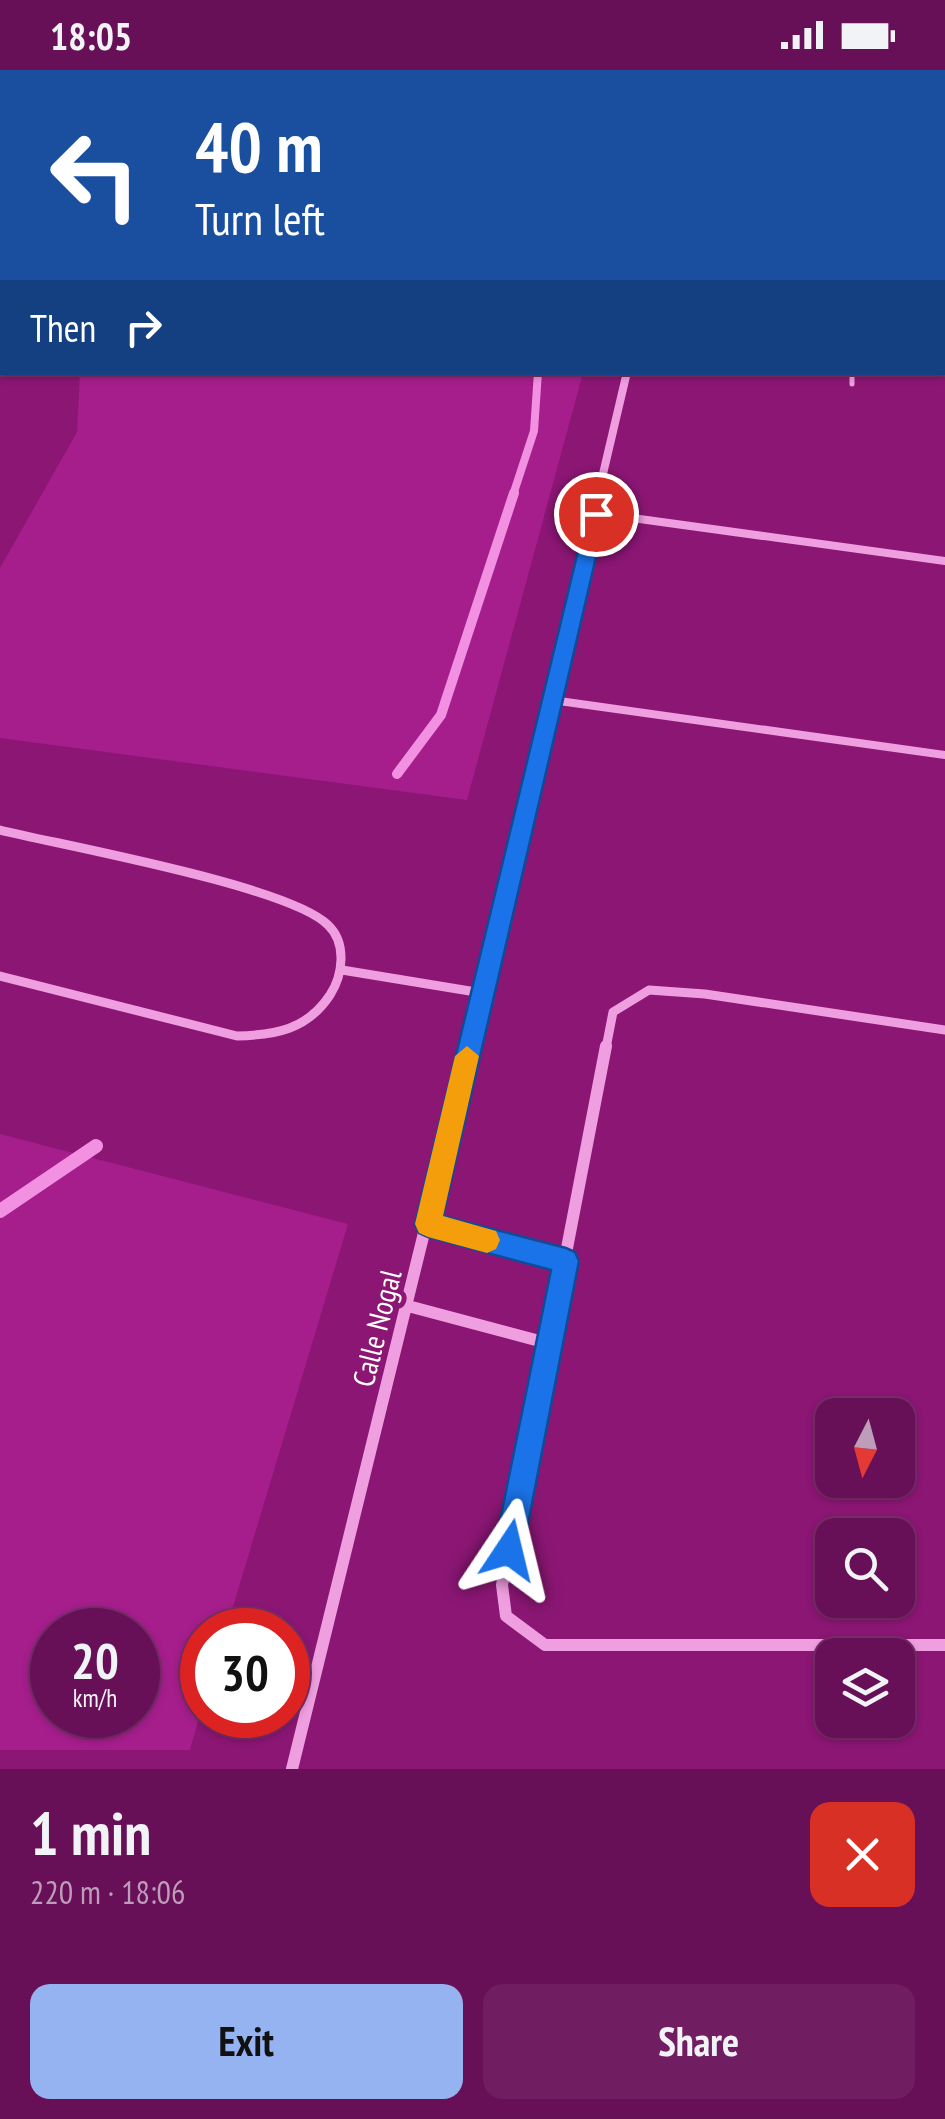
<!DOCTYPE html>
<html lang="en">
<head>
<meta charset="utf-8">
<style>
  :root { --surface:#681057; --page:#701e61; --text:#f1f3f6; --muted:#bd9dba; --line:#7b306d; --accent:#95b2f1 }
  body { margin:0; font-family:"PT Sans Narrow",sans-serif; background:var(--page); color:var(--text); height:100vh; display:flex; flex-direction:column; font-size:38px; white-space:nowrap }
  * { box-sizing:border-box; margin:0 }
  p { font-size:32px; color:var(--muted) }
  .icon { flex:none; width:55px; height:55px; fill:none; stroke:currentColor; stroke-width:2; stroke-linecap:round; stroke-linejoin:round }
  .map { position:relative; height:1699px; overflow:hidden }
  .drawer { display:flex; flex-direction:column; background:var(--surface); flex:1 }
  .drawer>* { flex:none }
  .hud { position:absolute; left:0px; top:0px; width:945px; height:305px; box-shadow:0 2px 8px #0004,0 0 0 2px var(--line); background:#1a4fa0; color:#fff; overflow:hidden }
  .needle { width:65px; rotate:186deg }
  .fabs { position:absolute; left:815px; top:1328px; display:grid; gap:20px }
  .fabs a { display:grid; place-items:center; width:100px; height:100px; border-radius:20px; background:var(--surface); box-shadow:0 2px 8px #0004,0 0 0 2px var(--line); font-size:50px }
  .speed { position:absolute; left:30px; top:1538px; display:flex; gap:20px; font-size:50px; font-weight:700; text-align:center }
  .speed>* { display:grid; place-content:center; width:130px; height:130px; border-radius:50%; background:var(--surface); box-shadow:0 2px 8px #0004,0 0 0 2px var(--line); line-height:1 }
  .speed small { font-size:25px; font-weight:400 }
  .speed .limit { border:15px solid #d22; background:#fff; color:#111 }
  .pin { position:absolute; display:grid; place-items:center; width:85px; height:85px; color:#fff; margin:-42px; border:5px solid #fff; border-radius:50%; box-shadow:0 2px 10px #0007 }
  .me { position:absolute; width:110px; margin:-55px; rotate:10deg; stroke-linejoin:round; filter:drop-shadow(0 0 8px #0008) }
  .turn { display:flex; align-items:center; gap:35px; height:210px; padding:0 30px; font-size:45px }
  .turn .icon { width:130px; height:130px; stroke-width:2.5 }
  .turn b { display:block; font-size:70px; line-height:85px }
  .then { display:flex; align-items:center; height:95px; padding:0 30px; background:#0003; gap:20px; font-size:38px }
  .round { display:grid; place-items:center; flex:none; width:105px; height:105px; border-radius:20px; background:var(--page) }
  .head { display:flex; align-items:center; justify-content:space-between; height:170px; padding:0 30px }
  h1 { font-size:60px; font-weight:800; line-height:75px }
  .action { display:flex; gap:20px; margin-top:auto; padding:20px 30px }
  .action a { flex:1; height:115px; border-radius:20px; background:var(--accent); color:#111; font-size:40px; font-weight:800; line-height:115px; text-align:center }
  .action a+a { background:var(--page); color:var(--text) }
  .status { display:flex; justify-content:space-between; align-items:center; height:70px; padding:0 50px; background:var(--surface); direction:ltr }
  .status svg { height:28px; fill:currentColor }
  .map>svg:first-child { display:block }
</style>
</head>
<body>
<div class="status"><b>18:05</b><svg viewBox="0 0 49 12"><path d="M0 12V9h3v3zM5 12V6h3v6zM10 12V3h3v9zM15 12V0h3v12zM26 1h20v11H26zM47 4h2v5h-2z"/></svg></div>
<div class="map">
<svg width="945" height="1699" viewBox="0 0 945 1699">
  <rect width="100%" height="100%" fill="#8b1674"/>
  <path fill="#a51e8c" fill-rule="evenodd" d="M80 303H583L467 730 0 668V498L77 362Z
    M0 1064 348 1154 226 1560H202V1637L190 1680H0ZM52 1560H138V1645H52Z"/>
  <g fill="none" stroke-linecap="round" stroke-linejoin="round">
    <path stroke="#f291e1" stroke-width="8" d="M513 425 534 361 538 302"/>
    <path stroke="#f291e1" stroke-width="10" d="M397 704 441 645 514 423"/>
    <path stroke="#f291e1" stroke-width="14" d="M0 1141 96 1076"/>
    <path stroke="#ef9fe0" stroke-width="5" d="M852 302V314"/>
    <path stroke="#ef9fe0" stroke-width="8" d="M596 443 945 491
      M552 630 945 685"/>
    <path stroke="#ef9fe0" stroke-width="8" d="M598 425 627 302"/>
    <path stroke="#ef9fe0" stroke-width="9" d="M0 760C65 776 289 816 328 855 347 873 343 905 330 925 307 960 275 965 237 966L0 906
      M342 900 482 923
      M469 978 599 423
      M606 978 613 942 649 920 705 924 945 960"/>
    <path stroke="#ef9fe0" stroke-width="12" d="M606 976 502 1515 506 1546 545 1575H945
      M428 1154 566 1191
      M408 1236 547 1273
      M292 1699 470 976"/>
    <path fill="#facdf1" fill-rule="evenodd" d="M942 10H945V18H942Z
      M2 27V35L0 36V28Z
      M0 96H2V104H0Z"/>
    <path fill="#fff" fill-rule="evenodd" d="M2 48V60L0 61V49Z
      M0 87H2V99H0Z"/>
  </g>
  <path fill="#1a73e8" stroke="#114b97" stroke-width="2.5" d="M596 437 606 444 443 1146 566 1178 575 1182 579 1191 523 1480 519 1491 509 1495 498 1491 494 1480 551 1200 428 1167 419 1163 415 1154 587 444Z"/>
  <path fill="#f59e0b" d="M467 976 479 986 443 1146 496 1161 500 1170 496 1179 487 1183 428 1167 419 1163 415 1154 455 986Z"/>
  <g text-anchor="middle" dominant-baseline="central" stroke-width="10" stroke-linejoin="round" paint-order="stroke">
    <g font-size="30" fill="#fff" stroke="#8b1674">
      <text transform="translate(376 1258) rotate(-76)">Calle Nogal</text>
    </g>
  </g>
</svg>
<div class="fabs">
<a><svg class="needle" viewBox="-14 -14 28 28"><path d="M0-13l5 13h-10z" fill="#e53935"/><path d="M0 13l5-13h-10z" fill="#bd9dba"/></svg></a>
<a><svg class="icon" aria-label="search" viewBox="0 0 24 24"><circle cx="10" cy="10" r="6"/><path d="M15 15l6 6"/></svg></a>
<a><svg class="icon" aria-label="layers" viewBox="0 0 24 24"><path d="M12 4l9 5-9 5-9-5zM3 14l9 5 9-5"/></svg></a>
</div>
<div class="speed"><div>20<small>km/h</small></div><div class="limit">30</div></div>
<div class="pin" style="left:596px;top:444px;background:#d93025"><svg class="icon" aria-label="arrive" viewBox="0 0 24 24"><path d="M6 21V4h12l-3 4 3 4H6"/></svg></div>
<svg class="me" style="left:509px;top:1480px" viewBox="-20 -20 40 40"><path d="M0-17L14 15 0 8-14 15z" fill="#1a73e8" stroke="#fff" stroke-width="4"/></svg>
<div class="hud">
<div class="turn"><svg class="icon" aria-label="left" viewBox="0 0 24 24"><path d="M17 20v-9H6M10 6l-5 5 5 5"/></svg><div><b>40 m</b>Turn left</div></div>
<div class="then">Then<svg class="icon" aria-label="right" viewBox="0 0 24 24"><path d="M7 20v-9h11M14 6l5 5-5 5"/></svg></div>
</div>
</div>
<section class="drawer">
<div class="head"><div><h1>1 min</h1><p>220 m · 18:06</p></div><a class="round" style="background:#d93025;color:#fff"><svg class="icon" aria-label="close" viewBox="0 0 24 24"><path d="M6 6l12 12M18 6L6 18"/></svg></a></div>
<div class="action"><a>Exit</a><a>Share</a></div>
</section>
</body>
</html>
